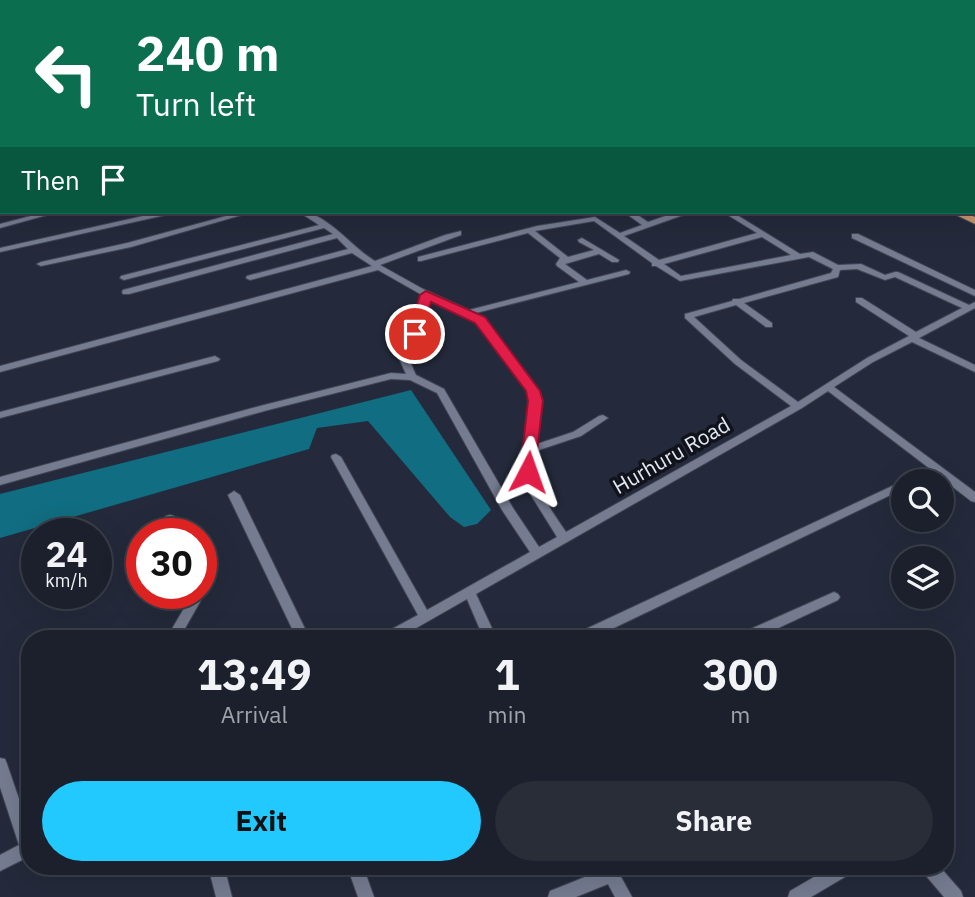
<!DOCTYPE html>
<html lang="en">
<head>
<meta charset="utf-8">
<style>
  :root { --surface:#1b202c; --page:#282d38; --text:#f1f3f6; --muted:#a0a3a9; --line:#393e48; --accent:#22c9fe }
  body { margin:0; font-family:"IBM Plex Sans",sans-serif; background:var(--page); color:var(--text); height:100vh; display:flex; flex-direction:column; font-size:26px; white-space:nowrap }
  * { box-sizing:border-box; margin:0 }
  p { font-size:23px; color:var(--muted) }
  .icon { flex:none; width:38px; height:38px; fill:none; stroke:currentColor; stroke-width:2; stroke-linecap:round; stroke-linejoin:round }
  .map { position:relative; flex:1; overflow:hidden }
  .details { position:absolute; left:21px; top:630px; width:933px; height:245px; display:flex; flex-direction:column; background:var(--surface); border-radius:28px; box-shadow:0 7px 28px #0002,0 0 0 2px var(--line) }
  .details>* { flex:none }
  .banner { position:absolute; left:0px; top:0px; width:976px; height:214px; box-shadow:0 7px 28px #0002,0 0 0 2px var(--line); background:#0b6e4f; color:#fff; overflow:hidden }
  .fabs { position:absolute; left:891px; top:469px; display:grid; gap:14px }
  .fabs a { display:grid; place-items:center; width:63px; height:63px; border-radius:50%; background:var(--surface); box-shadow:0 7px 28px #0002,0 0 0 2px var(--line); font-size:35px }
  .speed { position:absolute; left:21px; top:518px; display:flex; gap:14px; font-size:35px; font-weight:700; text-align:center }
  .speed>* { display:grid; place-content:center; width:91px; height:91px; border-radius:50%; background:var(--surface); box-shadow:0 7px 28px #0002,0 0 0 2px var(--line); line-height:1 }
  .speed small { font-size:18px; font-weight:400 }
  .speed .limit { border:10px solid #d22; background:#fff; color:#111 }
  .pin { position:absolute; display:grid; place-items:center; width:60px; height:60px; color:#fff; margin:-30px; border:4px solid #fff; border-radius:50%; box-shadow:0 2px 7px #0007 }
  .me { position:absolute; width:77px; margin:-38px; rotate:4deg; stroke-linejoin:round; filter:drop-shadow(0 0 5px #0008) }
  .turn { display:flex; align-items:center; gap:24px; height:147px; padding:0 21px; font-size:32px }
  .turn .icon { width:91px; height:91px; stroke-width:2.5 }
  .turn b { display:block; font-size:49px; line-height:60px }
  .then { display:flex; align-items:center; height:66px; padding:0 21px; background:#0003; gap:14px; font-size:26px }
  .eta { display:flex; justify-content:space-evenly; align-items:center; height:119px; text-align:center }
  .eta b { font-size:42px; font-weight:700; line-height:49px }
  .button { display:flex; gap:14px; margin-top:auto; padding:14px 21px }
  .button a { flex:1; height:80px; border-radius:42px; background:var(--accent); color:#111; font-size:28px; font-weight:700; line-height:80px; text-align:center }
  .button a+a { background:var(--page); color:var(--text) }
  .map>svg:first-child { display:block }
</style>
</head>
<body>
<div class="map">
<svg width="975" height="897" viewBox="0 0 975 897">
  <rect width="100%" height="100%" fill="#242a3b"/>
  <path fill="#116d81" d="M411 390 491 510 477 524 464 527 450 517 368 421 317 428 309 449 0 538V494Z"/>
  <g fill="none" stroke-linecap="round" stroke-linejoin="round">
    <g stroke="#414654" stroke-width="2">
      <path id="minor" d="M179 0H184L185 2H180Z
        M292 0H307L292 2Z
        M341 0H346L348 2H343Z
        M596 0H601L595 2Z
        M616 0H634L616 2Z
        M713 0H718L720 2H715Z
        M789 0H808L801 2H779Z
        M0 21H2V23H0Z
        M0 51H2V55H0Z
        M0 121 2 122V126L0 125Z
        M2 146V151H0V147Z
        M0 164H2V168H0Z
        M46 212H58L0 228V224Z
        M161 212H174L170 214 0 252V248Z
        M241 212H252L131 247 41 266 37 264 41 262 127 243Z
        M299 212C326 211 352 248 375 261L445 235 461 231V235L380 265 423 289 469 310 579 282 557 266 556 264 560 258 528 233 421 261H418V257L537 226 595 217 620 233 642 225 624 212H633L648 222 677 212H687L686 214 624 236 659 260 757 233 723 212H732L800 254 813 252 838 265 861 264 885 275 895 272H898L969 305 975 302V308L919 338 975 365V372L912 342 873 362 834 387 975 492V502L971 501 936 474 920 481H906L907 478 929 468 828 391 802 408 476 594 497 639H484L467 599 397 639H380L381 635 418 615 331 457 332 455 336 454 341 457 427 610 530 552 502 510 437 393 410 380 391 379 268 410 0 485V477L260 406 391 373 406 374 397 354 398 347 416 325 422 295 378 270 0 372V366L372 266 352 253 250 280 246 278 247 276 348 249 337 238 129 294H123L122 292 123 290 333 234 324 228 124 280 120 278 121 276 319 225ZM594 221 652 263V266H656L680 281 809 257 833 269 831 273 739 299H733L732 301 685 314V318L735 364 791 406 566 532C549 507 531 484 533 452L581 436 608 418 603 415 599 416 573 432 534 445 539 408 538 391 476 313 629 274 630 272 626 270 587 280 565 264 599 254 612 262H618L619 260 582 238 578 240 579 242 594 250 568 257 535 231ZM762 237 791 255 681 276 664 264ZM857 269 885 280 895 277 962 308 916 332 862 298H856V302L909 336 867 358 798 402 741 360 694 317 736 305 766 327H772V323L744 303 838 277 840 270ZM430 299 472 318 528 391 529 408 522 452V471L529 492 557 537 539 547 513 508 444 389 416 375C400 339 409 354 424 326 428 318 428 307 430 299Z
        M852 234H858L975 290V296L852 238Z
        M215 356 220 359 218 361 0 418V412Z
        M903 481V489L591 639H572L573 635Z
        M234 491 240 495 310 639H297L228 495Z
        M170 515 174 516 184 534H172L164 519 166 516Z
        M201 589 205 593 179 639H166L193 593H201Z
        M834 592 838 594 840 597 838 600 755 639H736L737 635Z
        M0 758 5 759 7 764 30 831V856L0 871V855L19 845 0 787Z
        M208 866H224L232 897H216Z
        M347 866H363L374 897H358Z
        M598 866H615L632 897H615L608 884 576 897H548L550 891 600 871Z
        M833 866H857L855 871 811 897H788L790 891Z
        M920 866H939L961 891 963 897H944L922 871Z"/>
    </g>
    <g stroke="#414654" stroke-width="2">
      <path id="major" d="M500 0H506L507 2H501Z
        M950 212H963L975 217V224Z"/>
    </g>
    <use href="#minor" fill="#757c90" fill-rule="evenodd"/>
    <use href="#major" fill="#c0926b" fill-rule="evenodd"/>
  </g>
  <path fill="#e11d48" stroke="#92132f" stroke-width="2" d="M426 291 485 317 540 391 543 401 534 476H522L520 472 528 401 526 391 475 323 431 302 420 336 415 338 408 334 420 295Z"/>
  <g text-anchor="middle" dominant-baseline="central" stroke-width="7" stroke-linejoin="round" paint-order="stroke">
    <g font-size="21" fill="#e3e8f3" stroke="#10131b">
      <text transform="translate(671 455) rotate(-30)">Hurhuru Road</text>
    </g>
  </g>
</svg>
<div class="fabs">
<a><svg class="icon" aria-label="search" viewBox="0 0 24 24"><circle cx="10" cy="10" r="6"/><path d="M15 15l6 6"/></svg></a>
<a><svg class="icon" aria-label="layers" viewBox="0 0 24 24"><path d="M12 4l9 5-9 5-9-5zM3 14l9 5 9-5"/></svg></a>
</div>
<div class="speed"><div>24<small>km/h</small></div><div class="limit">30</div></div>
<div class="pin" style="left:415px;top:334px;background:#d93025"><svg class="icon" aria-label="arrive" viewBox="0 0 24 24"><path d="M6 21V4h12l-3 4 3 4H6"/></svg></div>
<svg class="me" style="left:528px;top:472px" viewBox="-20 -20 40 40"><path d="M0-17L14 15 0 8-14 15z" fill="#e11d48" stroke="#fff" stroke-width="4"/></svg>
<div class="banner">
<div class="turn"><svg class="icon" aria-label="left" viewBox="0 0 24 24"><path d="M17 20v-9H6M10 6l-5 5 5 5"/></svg><div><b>240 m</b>Turn left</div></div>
<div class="then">Then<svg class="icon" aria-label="arrive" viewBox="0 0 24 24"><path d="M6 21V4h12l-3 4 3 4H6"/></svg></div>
</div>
<section class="details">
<div class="eta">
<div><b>13:49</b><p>Arrival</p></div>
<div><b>1</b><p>min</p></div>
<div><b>300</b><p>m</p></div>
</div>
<div class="button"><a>Exit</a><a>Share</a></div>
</section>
</div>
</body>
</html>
